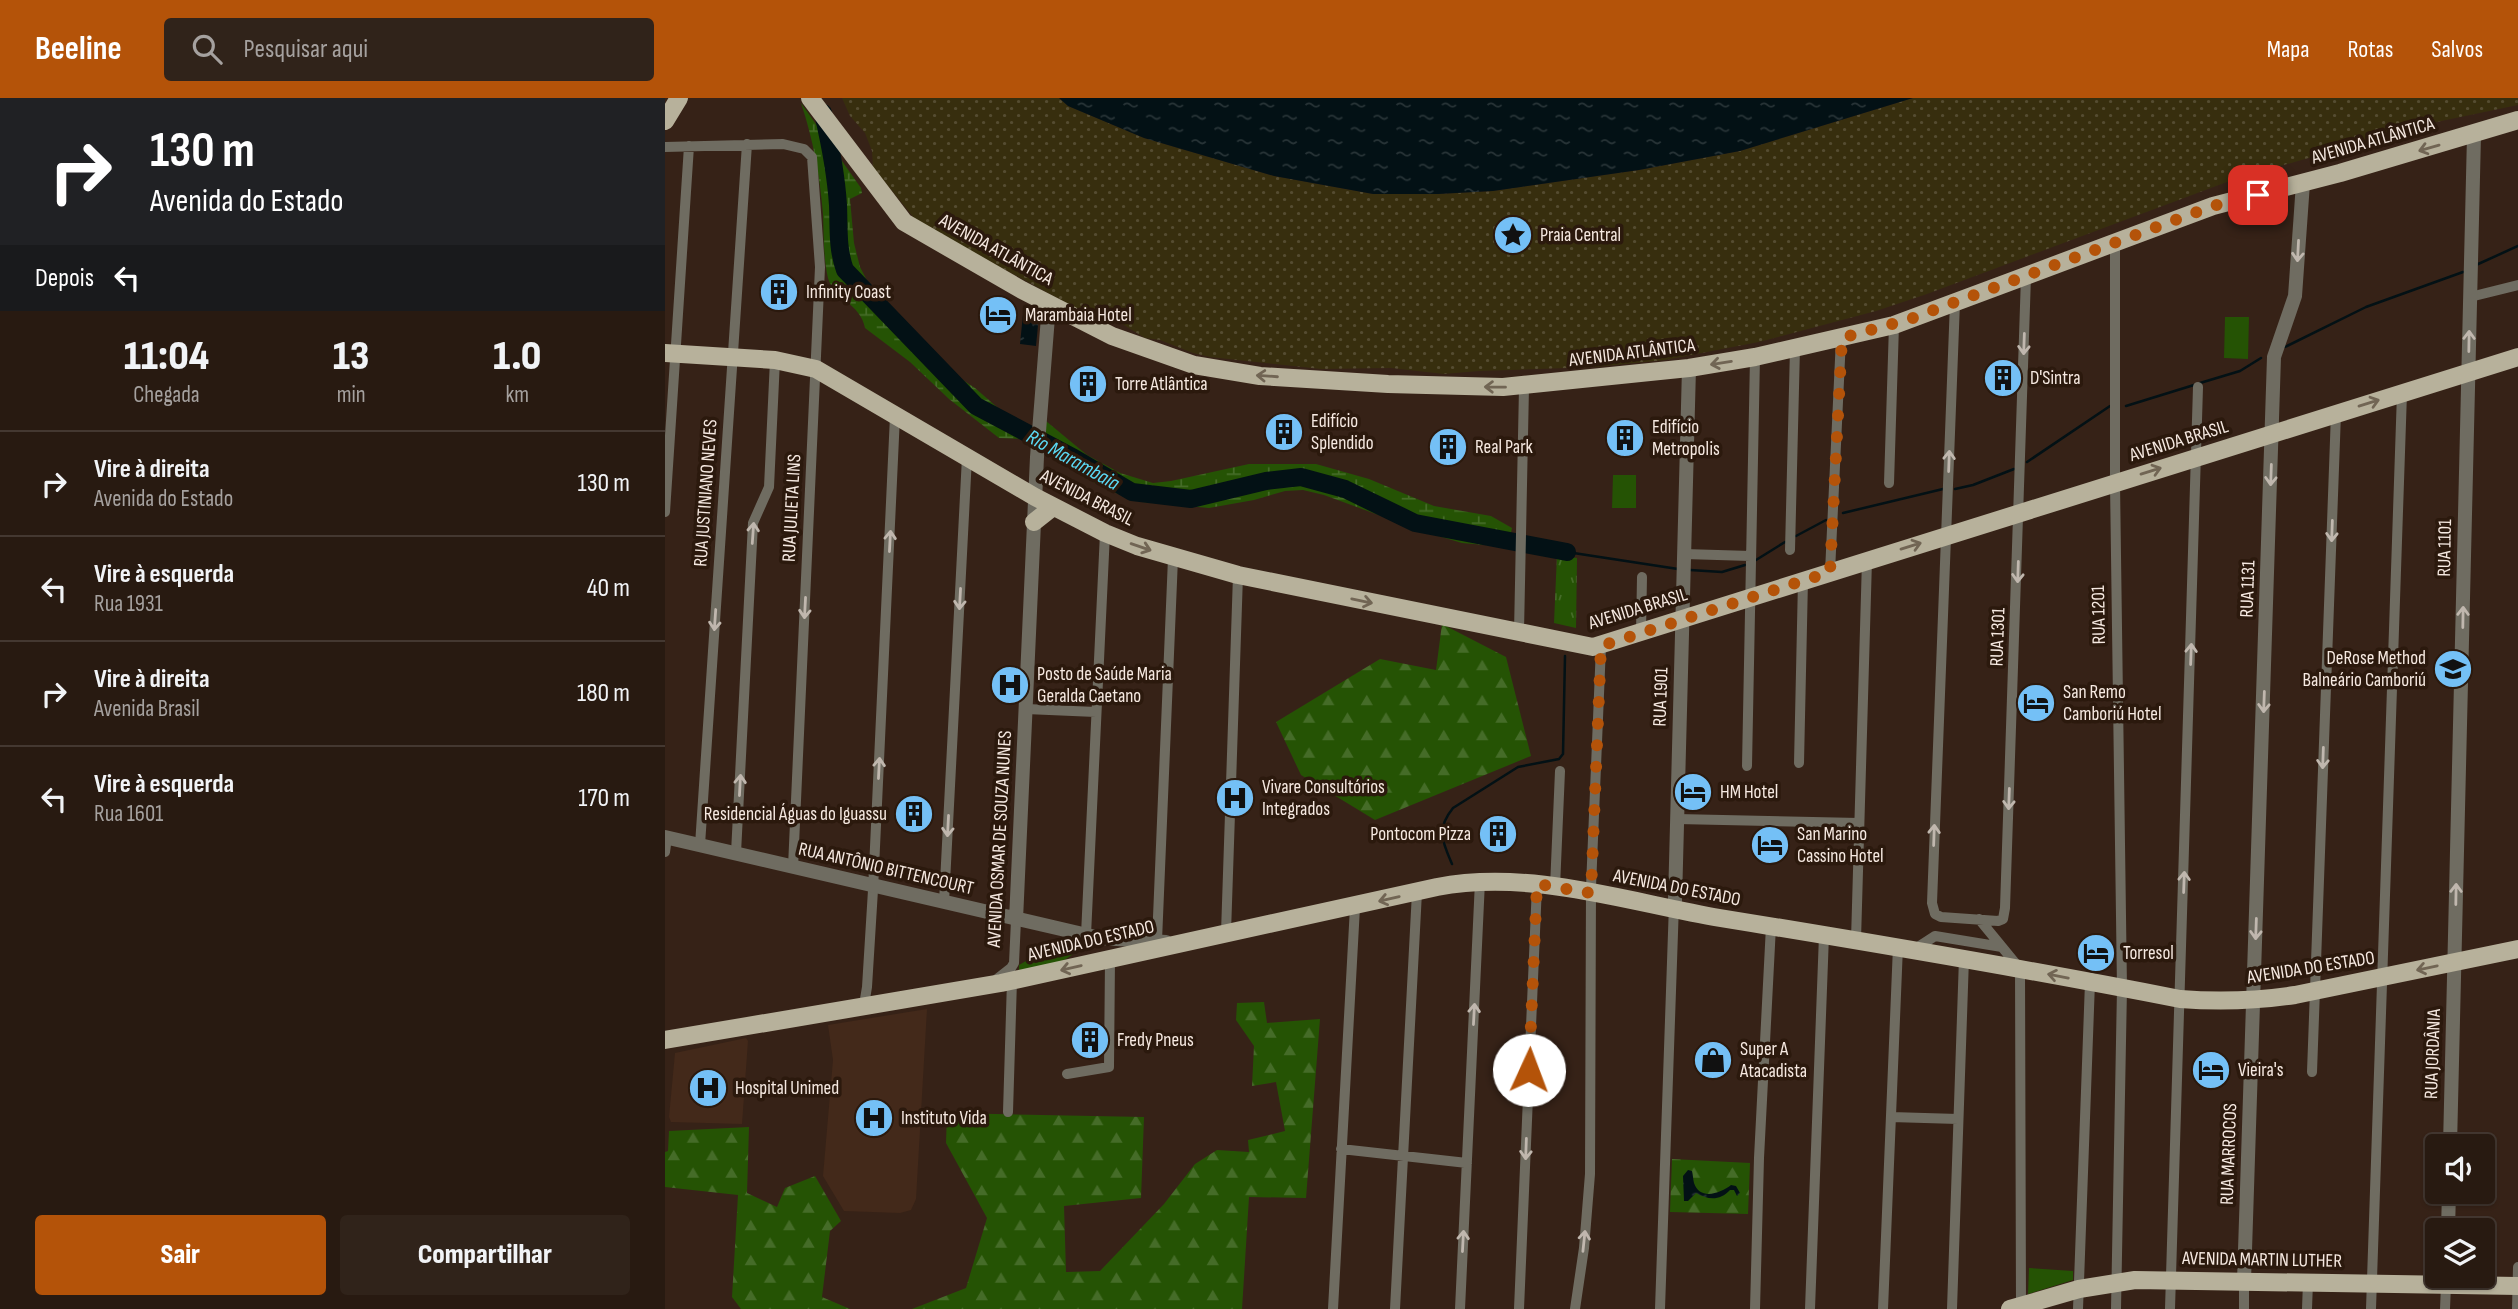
<!DOCTYPE html>
<html lang="pt">
<head>
<meta charset="utf-8">
<style>
  :root { --surface:#281a11; --page:#30231a; --text:#f1f3f6; --muted:#a5a19f; --line:#443831; --accent:#b45309 }
  body { margin:0; font-family:"Sofia Sans Condensed",sans-serif; background:var(--page); color:var(--text); height:100vh; display:flex; flex-direction:column; font-size:26px; white-space:nowrap }
  * { box-sizing:border-box; margin:0 }
  p { font-size:23px; color:var(--muted) }
  .icon { flex:none; width:38px; height:38px; fill:none; stroke:currentColor; stroke-width:2; stroke-linecap:round; stroke-linejoin:round }
  .map { position:relative; flex:1; overflow:hidden }
  .panel { display:flex; flex-direction:column; background:var(--surface); width:665px }
  .panel>* { flex:none }
  .hud { background:#202124; color:#fff; overflow:hidden }
  .fabs { position:absolute; left:1760px; top:1036px; display:grid; gap:14px }
  .fabs a { display:grid; place-items:center; width:70px; height:70px; border-radius:7px; background:var(--surface); box-shadow:0 2px 5px #0004,0 0 0 2px var(--line); font-size:35px }
  .pin { position:absolute; display:grid; place-items:center; width:60px; height:60px; color:#fff; margin:-30px; border-radius:14px; box-shadow:0 4px 10px #0006 }
  .me { position:absolute; width:77px; margin:-38px; rotate:2deg; stroke-linejoin:round; filter:drop-shadow(0 0 5px #0008) }
  .turn { display:flex; align-items:center; gap:24px; height:147px; padding:0 35px; font-size:32px }
  .turn .icon { width:91px; height:91px; stroke-width:2.5 }
  .turn b { display:block; font-size:49px; line-height:60px }
  .then { display:flex; align-items:center; height:66px; padding:0 35px; background:#0003; gap:14px; font-size:26px }
  .eta { display:flex; justify-content:space-evenly; align-items:center; height:119px; text-align:center }
  .eta b { font-size:42px; font-weight:800; line-height:49px }
  .primary-button { display:flex; gap:14px; margin-top:auto; padding:14px 35px }
  .primary-button a { flex:1; height:80px; border-radius:7px; background:var(--accent); color:#fff; font-size:28px; font-weight:800; line-height:80px; text-align:center }
  .primary-button a+a { background:var(--page); color:var(--text) }
  ul { padding:0; list-style:none }
  li { display:flex; align-items:center; gap:21px; height:105px; padding:0 35px; border-top:2px solid var(--line) }
  li div { flex:1 }
  li b { display:block; font-size:26px }
  li em { font-style:normal }
  header { display:flex; align-items:center; gap:42px; box-sizing:border-box; height:98px; padding:0 35px; background:var(--accent); color:#fff }
  header strong { font-size:33px }
  nav { display:flex; gap:38px; margin-inline-start:auto; font-size:24px }
  .search { width:490px; height:63px; background:var(--page); display:flex; align-items:center; gap:18px; box-sizing:border-box; padding:0 24px; border-radius:7px; color:var(--muted); font-size:26px }
  main { display:flex; flex:1; min-height:0 }
  .map>svg:first-child { display:block }
</style>
</head>
<body>
<header>
<strong>Beeline</strong>
<div class="search"><svg class="icon" aria-label="search" viewBox="0 0 24 24"><circle cx="10" cy="10" r="6"/><path d="M15 15l6 6"/></svg>Pesquisar aqui</div>
<nav><a>Mapa</a><a>Rotas</a><a>Salvos</a></nav>
</header>
<main>
<section class="panel">
<div class="hud">
<div class="turn"><svg class="icon" aria-label="right" viewBox="0 0 24 24"><path d="M7 20v-9h11M14 6l5 5-5 5"/></svg><div><b>130 m</b>Avenida do Estado</div></div>
<div class="then">Depois<svg class="icon" aria-label="left" viewBox="0 0 24 24"><path d="M17 20v-9H6M10 6l-5 5 5 5"/></svg></div>
</div>
<div class="eta">
<div><b>11:04</b><p>Chegada</p></div>
<div><b>13</b><p>min</p></div>
<div><b>1.0</b><p>km</p></div>
</div>
<ul>
<li><svg class="icon" aria-label="right" viewBox="0 0 24 24"><path d="M7 20v-9h11M14 6l5 5-5 5"/></svg><div><b>Vire à direita</b><p>Avenida do Estado</p></div><em>130 m</em></li>
<li><svg class="icon" aria-label="left" viewBox="0 0 24 24"><path d="M17 20v-9H6M10 6l-5 5 5 5"/></svg><div><b>Vire à esquerda</b><p>Rua 1931</p></div><em>40 m</em></li>
<li><svg class="icon" aria-label="right" viewBox="0 0 24 24"><path d="M7 20v-9h11M14 6l5 5-5 5"/></svg><div><b>Vire à direita</b><p>Avenida Brasil</p></div><em>180 m</em></li>
<li><svg class="icon" aria-label="left" viewBox="0 0 24 24"><path d="M17 20v-9H6M10 6l-5 5 5 5"/></svg><div><b>Vire à esquerda</b><p>Rua 1601</p></div><em>170 m</em></li>
</ul>
<div class="primary-button"><a>Sair</a><a>Compartilhar</a></div>
</section>
<div class="map">
<svg width="1853" height="1211" viewBox="0 0 1853 1211">
  <defs>
    <pattern id="forest-firs" width="22" height="20" patternUnits="userSpaceOnUse" patternTransform="scale(1.75)"><rect width="22" height="20" fill="#255304"/><path d="M5 1l3.5 6h-7zM16 11l3.5 6h-7z" fill="#456c28"/></pattern>
    <pattern id="wetland-marsh" width="20" height="14" patternUnits="userSpaceOnUse" patternTransform="scale(1.75)"><rect width="20" height="14" fill="#255304"/><path d="M1 5h8M5 5V1M11 12h8M15 12V8" fill="none" stroke="#456c28"/></pattern>
    <pattern id="sand-dots" width="8" height="8" patternUnits="userSpaceOnUse" patternTransform="scale(1.75)"><rect width="8" height="8" fill="#372e0e"/><path d="M2 2h.1M6 6h.1" fill="none" stroke="#554c31" stroke-width="1.8" stroke-linecap="round"/></pattern>
    <pattern id="park-tufts" width="24" height="20" patternUnits="userSpaceOnUse" patternTransform="scale(1.75)"><rect width="24" height="20" fill="#255304"/><path d="M3 7l-1-3M5 7V3M7 7l1-3M15 17l-1-3M17 17v-4M19 17l1-3" fill="none" stroke="#456c28"/></pattern>
    <pattern id="water-ripples" width="26" height="14" patternUnits="userSpaceOnUse" patternTransform="scale(1.75)"><rect width="26" height="14" fill="#031115"/><path d="M2 4q2-2 4 0t4 0M15 11q2-2 4 0t4 0" fill="none" stroke="#283437"/></pattern>
  </defs>
  <rect width="100%" height="100%" fill="#362217"/>
  <path fill="#43291a" d="M262 911 251 1101 246 1112 235 1115 179 1113 158 1078 168 962 163 927Z
    M81 940 83 943 77 1026 6 1024 4 1019 10 955Z"/>
  <path fill="#255304" d="M1560 219H1584L1583 261 1559 260Z
    M948 377H971V410H947Z
    M408 844 412 848C408 867 371 869 354 873V867L389 847Z
    M1364 1170 1408 1173V1182L1363 1196Z"/>
  <path fill="url(#forest-firs)" d="M777 526 841 559 866 658 710 722 636 677 611 624 715 561 771 572Z
    M599 904 602 925 655 921 641 1100 584 1099 577 1211H247L301 1190 322 1120 281 1045 282 1015 479 1019 476 1100 399 1108 401 1174 435 1173 499 1106 530 1066 552 1052 584 1054 583 1042 620 1033 611 984 587 988 589 948 571 922 572 905Z
    M84 1029 82 1095 112 1109 120 1090 150 1078 176 1123 165 1133 157 1199 185 1211H76L67 1199 73 1097 0 1089V1054L3 1053 4 1033Z
    M1007 1061 1085 1065 1083 1116 1005 1114Z"/>
  <path fill="url(#wetland-marsh)" d="M136 5 196 90 197 95 185 101 189 145 195 169 214 206 279 270 310 290 348 323 361 327V341L334 340 284 301 245 264 200 230C196 206 168 200 163 180 158 159 159 137 158 116 155 78 148 41 136 5Z
    M381 323 422 357 455 375 488 385 506 383 584 366H651L704 381 769 408 826 418 847 430 843 449 797 445 760 434 659 397 638 392 620 393 589 402 544 410 478 404 448 394 419 379 380 352Z"/>
  <path fill="url(#sand-dots)" d="M177 0H394L403 8 479 40 609 78 708 96H773L828 93 974 72 1075 53 1248 0H1853V7L1762 26 1570 81 1262 196 1211 213 1094 244 1000 262 930 269 814 273 779 276 726 270 656 271 545 259 528 255 495 242 480 240 449 221 420 215 256 126 249 120 208 69 207 53 200 35 185 18Z"/>
  <path fill="url(#park-tufts)" d="M892 457 912 460 911 530 889 525Z"/>
  <path fill="url(#water-ripples)" d="M394 0H1248L1075 53 974 72 828 93 773 96H708L609 78 479 40 403 8Z
    M358 216 374 217 371 248 355 246Z
    M1023 1072 1027 1073C1028 1077 1028 1081 1029 1085 1035 1103 1056 1095 1066 1087L1071 1088 1075 1095 1072 1098 1069 1092H1065C1055 1103 1043 1102 1031 1095L1023 1103H1019L1018 1078Z"/>
  <g fill="none" stroke-linecap="round" stroke-linejoin="round">
    <path stroke="#031115" stroke-width="2.5" d="M1811 167 1853 148
      M1620 249 1701 209 1798 174
      M1535 285 1575 273 1596 260
      M1461 308 1529 287
      M1362 364 1445 308
      M1290 391 1308 387 1349 371
      M1178 415 1278 391
      M1131 438 1161 422
      M902 454 1013 471
      M1091 462 1120 444
      M1025 472 1057 474 1080 467
      M787 766C777 743 771 731 788 710L853 669 894 661 898 656 900 558"/>
    <path stroke="#031115" stroke-width="18" d="M158 15C165 45 171 76 173 107 174 130 172 150 180 172L311 308 409 360 467 394 526 401 601 383 636 379 680 391 750 425 902 454"/>
    <path stroke="#6f6c61" stroke-width="10" d="M0 49 118 46 139 51 147 59 155 169 128 769
      M1450 144V385L1457 890 1451 1211
      M1805 199 1853 187
      M1290 204 1267 805 1270 816 1276 819 1333 823 1338 821 1340 810 1361 178
      M1224 385 1229 227
      M0 414 24 48
      M1125 452 1130 250
      M1019 456 1086 458
      M1165 474 1176 240
      M854 534 859 289
      M976 534 977 479
      M361 611 431 614
      M1134 665 1138 482
      M1082 668 1090 259
      M1012 721 1194 725
      M35 747 82 46
      M0 754 2 739
      M71 755 88 425 104 389 110 262
      M890 789 895 673
      M279 804 302 359
      M1314 821 1337 849
      M561 835 573 477
      M421 837 440 435
      M1191 842 1202 462
      M492 843 508 460
      M1250 851 1270 838 1337 849 1355 871 1356 1211
      M332 881 346 870 349 865 351 822
      M199 907 202 889 208 792 230 318
      M1647 974 1671 315
      M402 976 444 969 445 861
      M343 1014 347 882
      M1226 1019 1293 1021
      M676 1051 802 1065
      M668 1211 690 809
      M730 1211 752 794
      M795 1211 815 783
      M854 1211 872 787
      M910 1211 919 1150 925 1076 926 789 936 548
      M995 1211 1009 806
      M1090 1211 1094 1060 1106 828
      M1145 1211 1159 837
      M1218 1211 1233 848
      M1287 1211 1299 860
      M1413 1211 1425 884
      M1505 1211 1533 289
      M1579 1211V1183
      M1642 1211 1643 1184
      M1706 1211 1737 295
      M1780 1211 1781 1186
      M1852 1211 1853 1169"/>
    <path stroke="#6f6c61" stroke-width="14" d="M0 739 435 840 501 844
      M1010 803 1024 270
      M351 822 372 359 384 206
      M1785 1048 1809 37
      M1783 1132 1784 1094
      M1579 1183 1609 259 1630 198 1638 85"/>
    <path stroke="#b7b19b" stroke-width="18" d="M145 0 239 124 357 192 447 238 529 267 595 278 723 286 838 289 1024 270 1090 259 1229 227 1548 108 1675 75 1853 22
      M0 23 14 0
      M0 255 110 262 151 271 370 399 440 435 472 448 573 477 928 549 1853 259
      M369 424 388 409
      M0 942 336 885 772 789C866 771 962 804 1055 820 1209 845 1362 871 1515 901 1554 904 1591 903 1630 897L1853 851
      M1345 1211 1414 1191 1470 1182 1853 1188"/>
  </g>
  <defs><path id="oneway-shaft" d="M-6 0H5M1.5-3L5.5 0L1.5 3" fill="none" stroke-width="1.6" stroke-linecap="round" stroke-linejoin="round" transform="scale(1.75)"/></defs>
  <g stroke="#716554">
    <use href="#oneway-shaft" transform="translate(1764 50) rotate(164)"/>
    <use href="#oneway-shaft" transform="translate(1056 265) rotate(171)"/>
    <use href="#oneway-shaft" transform="translate(602 278) rotate(-176)"/>
    <use href="#oneway-shaft" transform="translate(830 289) rotate(-179)"/>
    <use href="#oneway-shaft" transform="translate(1704 305) rotate(-17)"/>
    <use href="#oneway-shaft" transform="translate(1486 373) rotate(-17)"/>
    <use href="#oneway-shaft" transform="translate(1246 448) rotate(-17)"/>
    <use href="#oneway-shaft" transform="translate(476 449) rotate(19)"/>
    <use href="#oneway-shaft" transform="translate(697 503) rotate(12)"/>
    <use href="#oneway-shaft" transform="translate(724 801) rotate(167)"/>
    <use href="#oneway-shaft" transform="translate(406 870) rotate(167)"/>
    <use href="#oneway-shaft" transform="translate(1762 870) rotate(168)"/>
    <use href="#oneway-shaft" transform="translate(1393 878) rotate(-169)"/>
  </g>
  <g stroke="#c0b7ae">
    <use href="#oneway-shaft" transform="translate(1633 153) rotate(93)"/>
    <use href="#oneway-shaft" transform="translate(1804 243) rotate(-89)"/>
    <use href="#oneway-shaft" transform="translate(1359 246) rotate(92)"/>
    <use href="#oneway-shaft" transform="translate(1284 363) rotate(-88)"/>
    <use href="#oneway-shaft" transform="translate(1606 377) rotate(92)"/>
    <use href="#oneway-shaft" transform="translate(1667 433) rotate(92)"/>
    <use href="#oneway-shaft" transform="translate(88 435) rotate(-86)"/>
    <use href="#oneway-shaft" transform="translate(225 443) rotate(-87)"/>
    <use href="#oneway-shaft" transform="translate(1353 474) rotate(92)"/>
    <use href="#oneway-shaft" transform="translate(295 501) rotate(93)"/>
    <use href="#oneway-shaft" transform="translate(140 510) rotate(93)"/>
    <use href="#oneway-shaft" transform="translate(1798 519) rotate(-89)"/>
    <use href="#oneway-shaft" transform="translate(50 522) rotate(94)"/>
    <use href="#oneway-shaft" transform="translate(1526 556) rotate(-88)"/>
    <use href="#oneway-shaft" transform="translate(1599 604) rotate(92)"/>
    <use href="#oneway-shaft" transform="translate(1658 660) rotate(92)"/>
    <use href="#oneway-shaft" transform="translate(214 670) rotate(-87)"/>
    <use href="#oneway-shaft" transform="translate(75 687) rotate(-87)"/>
    <use href="#oneway-shaft" transform="translate(1344 701) rotate(92)"/>
    <use href="#oneway-shaft" transform="translate(283 728) rotate(93)"/>
    <use href="#oneway-shaft" transform="translate(1269 737) rotate(-88)"/>
    <use href="#oneway-shaft" transform="translate(1519 784) rotate(-88)"/>
    <use href="#oneway-shaft" transform="translate(1791 796) rotate(-89)"/>
    <use href="#oneway-shaft" transform="translate(1591 831) rotate(92)"/>
    <use href="#oneway-shaft" transform="translate(809 916) rotate(-87)"/>
    <use href="#oneway-shaft" transform="translate(861 1051) rotate(92)"/>
    <use href="#oneway-shaft" transform="translate(798 1143) rotate(-87)"/>
    <use href="#oneway-shaft" transform="translate(919 1143) rotate(-84)"/>
  </g>
  <g fill="none" stroke-linecap="round" stroke-linejoin="round">
    <path stroke="#b45309" stroke-width="12" stroke-dasharray="0 21.6" d="M864 972 872 786 926 795 936 548 1165 474 1177 240 1245 221 1548 108 1593 97"/>
  </g>
  <defs>
    <g id="sight-disc" transform="scale(2.0125)"><circle r="9.5" fill="#74c0f6" stroke="#2b190d"/><path d="M0-6L1.8-2.2L6-1.7L2.9 1.2L3.7 5.4L0 3.3L-3.7 5.4L-2.9 1.2L-6-1.7L-1.8-2.2Z" fill="#111"/></g>
    <g id="building-disc" transform="scale(2.0125)"><circle r="9.5" fill="#74c0f6" stroke="#2b190d"/><path d="M-4-6H4V6H1V3H-1V6H-4ZM-2.5-4.3h1.7v1.8h-1.7ZM.8-4.3h1.7v1.8H.8ZM-2.5-1h1.7V.8h-1.7ZM.8-1h1.7V.8H.8Z" fill="#111"/></g>
    <g id="hotel-disc" transform="scale(2.0125)"><circle r="9.5" fill="#74c0f6" stroke="#2b190d"/><path d="M-6-4.5h1.5V1H6V5H4.5V3h-9V5H-6ZM-4 0a1.8 1.8 0 1 1 3.6 0ZM.5 0V-2.5h3Q6-2.5 6 0Z" fill="#111"/></g>
    <g id="university-disc" transform="scale(2.0125)"><circle r="9.5" fill="#74c0f6" stroke="#2b190d"/><path d="M0-5L7-2L0 1L-7-2ZM-4 1L0 2.5L4 1V4Q0 6-4 4Z" fill="#111"/></g>
    <g id="hospital-disc" transform="scale(2.0125)"><circle r="9.5" fill="#74c0f6" stroke="#2b190d"/><path d="M-5-5h3v3.5h4V-5h3V5h-3V1.5h-4V5h-3Z" fill="#111"/></g>
    <g id="shop-disc" transform="scale(2.0125)"><circle r="9.5" fill="#74c0f6" stroke="#2b190d"/><path d="M-5-2.5h2.3a2.7 3.5 0 0 1 5.4 0H5L5.5 6h-11ZM-1.5-2.5h3a1.5 2.3 0 0 0-3 0Z" fill="#111"/></g>
  </defs>
  <g fill-rule="evenodd">
    <use href="#sight-disc" x="848" y="137"/>
    <use href="#building-disc" x="114" y="194"/>
    <use href="#hotel-disc" x="333" y="217"/>
    <use href="#building-disc" x="1338" y="280"/>
    <use href="#building-disc" x="423" y="286"/>
    <use href="#building-disc" x="619" y="334"/>
    <use href="#building-disc" x="960" y="340"/>
    <use href="#building-disc" x="783" y="349"/>
    <use href="#university-disc" x="1788" y="571"/>
    <use href="#hospital-disc" x="345" y="587"/>
    <use href="#hotel-disc" x="1371" y="605"/>
    <use href="#hotel-disc" x="1028" y="694"/>
    <use href="#hospital-disc" x="570" y="700"/>
    <use href="#building-disc" x="249" y="716"/>
    <use href="#building-disc" x="833" y="736"/>
    <use href="#hotel-disc" x="1105" y="747"/>
    <use href="#hotel-disc" x="1431" y="855"/>
    <use href="#building-disc" x="425" y="942"/>
    <use href="#shop-disc" x="1048" y="962"/>
    <use href="#hotel-disc" x="1546" y="972"/>
    <use href="#hospital-disc" x="43" y="990"/>
    <use href="#hospital-disc" x="209" y="1020"/>
  </g>
  <g text-anchor="middle" dominant-baseline="central" stroke-width="7" stroke-linejoin="round" paint-order="stroke">
    <g font-size="19" fill="#f6e9e1" stroke="#2b190d">
      <text transform="translate(1708 43) rotate(-16)">AVENIDA ATLÂNTICA</text>
      <text transform="translate(331 152) rotate(29)">AVENIDA ATLÂNTICA</text>
      <text transform="translate(967 255) rotate(-7)">AVENIDA ATLÂNTICA</text>
      <text transform="translate(1514 343) rotate(-17)">AVENIDA BRASIL</text>
      <text transform="translate(41 395) rotate(-86)">RUA JUSTINIANO NEVES</text>
      <text transform="translate(422 400) rotate(27)">AVENIDA BRASIL</text>
      <text transform="translate(127 410) rotate(-87)">RUA JULIETA LINS</text>
      <text transform="translate(1780 450) rotate(-89)">RUA 1101</text>
      <text transform="translate(1583 491) rotate(-88)">RUA 1131</text>
      <text transform="translate(973 511) rotate(-17)">AVENIDA BRASIL</text>
      <text transform="translate(1434 517) rotate(-91)">RUA 1201</text>
      <text transform="translate(1333 539) rotate(-88)">RUA 1301</text>
      <text transform="translate(996 599) rotate(-88)">RUA 1901</text>
      <text transform="translate(335 741) rotate(-87)">AVENIDA OSMAR DE SOUZA NUNES</text>
      <text transform="translate(221 771) rotate(13)">RUA ANTÔNIO BITTENCOURT</text>
      <text transform="translate(1012 790) rotate(11)">AVENIDA DO ESTADO</text>
      <text transform="translate(426 843) rotate(-13)">AVENIDA DO ESTADO</text>
      <text transform="translate(1646 870) rotate(-9)">AVENIDA DO ESTADO</text>
      <text transform="translate(1768 956) rotate(-88)">RUA JORDÂNIA</text>
      <text transform="translate(1564 1056) rotate(-88)">RUA MARROCOS</text>
      <text transform="translate(1597 1162) rotate(1)">AVENIDA MARTIN LUTHER</text>
    </g>
    <g font-size="19" fill="#f6e9e1" stroke="#2b190d" text-anchor="start">
      <text x="875" y="137">Praia Central</text>
      <text x="141" y="194">Infinity Coast</text>
      <text x="360" y="217">Marambaia Hotel</text>
      <text x="1365" y="280">D'Sintra</text>
      <text x="450" y="286">Torre Atlântica</text>
      <text x="646" y="323">Edifício<tspan x="646" dy="22">Splendido</tspan></text>
      <text x="987" y="329">Edifício<tspan x="987" dy="22">Metropolis</tspan></text>
      <text x="810" y="349">Real Park</text>
      <text x="1761" y="560" text-anchor="end">DeRose Method<tspan x="1761" dy="22">Balneário Camboriú</tspan></text>
      <text x="372" y="576">Posto de Saúde Maria<tspan x="372" dy="22">Geralda Caetano</tspan></text>
      <text x="1398" y="594">San Remo<tspan x="1398" dy="22">Camboriú Hotel</tspan></text>
      <text x="597" y="689">Vivare Consultórios<tspan x="597" dy="22">Integrados</tspan></text>
      <text x="1055" y="694">HM Hotel</text>
      <text x="222" y="716" text-anchor="end">Residencial Águas do Iguassu</text>
      <text x="806" y="736" text-anchor="end">Pontocom Pizza</text>
      <text x="1132" y="736">San Marino<tspan x="1132" dy="22">Cassino Hotel</tspan></text>
      <text x="1458" y="855">Torresol</text>
      <text x="452" y="942">Fredy Pneus</text>
      <text x="1075" y="951">Super A<tspan x="1075" dy="22">Atacadista</tspan></text>
      <text x="1573" y="972">Vieira's</text>
      <text x="70" y="990">Hospital Unimed</text>
      <text x="236" y="1020">Instituto Vida</text>
    </g>
    <g font-size="21" font-style="italic" fill="#5bd9f4" stroke="#2b190d">
      <text transform="translate(408 362) rotate(29)">Rio Marambaia</text>
    </g>
  </g>
</svg>
<div class="fabs">
<a><svg class="icon" aria-label="sound" viewBox="0 0 24 24"><path d="M4 9h4l5-4v14l-5-4H4zM17 9q2 3 0 6"/></svg></a>
<a><svg class="icon" aria-label="layers" viewBox="0 0 24 24"><path d="M12 4l9 5-9 5-9-5zM3 14l9 5 9-5"/></svg></a>
</div>
<div class="pin" style="left:1593px;top:97px;background:#d93025"><svg class="icon" aria-label="arrive" viewBox="0 0 24 24"><path d="M6 21V4h12l-3 4 3 4H6"/></svg></div>
<svg class="me" style="left:864px;top:972px" viewBox="-20 -20 40 40"><circle r="19" fill="#fff"/><path d="M0-13L10 11 0 6-10 11z" fill="#b45309"/></svg>
</div>
</main>
</body>
</html>
